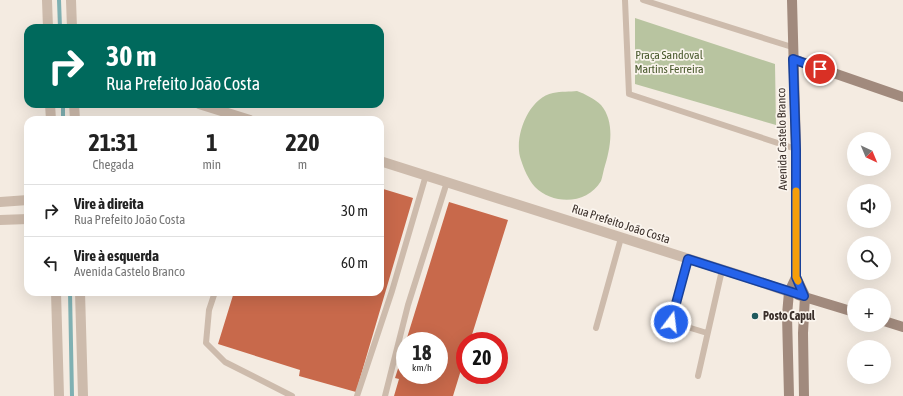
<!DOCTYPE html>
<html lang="pt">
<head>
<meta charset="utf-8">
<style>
  :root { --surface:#fff; --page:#f6f6f6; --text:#222; --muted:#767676; --line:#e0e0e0 }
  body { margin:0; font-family:"Asap Condensed",sans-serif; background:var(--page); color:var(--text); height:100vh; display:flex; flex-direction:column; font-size:15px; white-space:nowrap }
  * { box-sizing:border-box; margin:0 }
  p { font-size:13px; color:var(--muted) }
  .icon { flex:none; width:22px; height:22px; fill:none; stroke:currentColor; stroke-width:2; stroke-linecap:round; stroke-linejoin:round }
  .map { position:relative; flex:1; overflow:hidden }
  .sheet { position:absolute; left:24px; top:116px; width:360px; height:180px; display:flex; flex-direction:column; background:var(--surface); border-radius:12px; box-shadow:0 4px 16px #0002 }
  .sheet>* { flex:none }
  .top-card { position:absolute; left:24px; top:24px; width:360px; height:84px; border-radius:12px; box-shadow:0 4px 16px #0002; background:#00695c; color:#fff; overflow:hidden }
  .needle { width:26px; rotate:136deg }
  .fabs { position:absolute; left:847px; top:132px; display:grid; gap:8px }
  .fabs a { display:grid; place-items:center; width:44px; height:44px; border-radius:50%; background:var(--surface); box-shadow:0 4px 16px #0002; font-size:20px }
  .speed { position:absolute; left:396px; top:332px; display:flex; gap:8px; font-size:20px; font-weight:700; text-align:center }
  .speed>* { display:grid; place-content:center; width:52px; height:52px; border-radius:50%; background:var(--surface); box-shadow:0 4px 16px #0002; line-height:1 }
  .speed small { font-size:10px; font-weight:400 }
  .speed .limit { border:6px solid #d22; background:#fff; color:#111 }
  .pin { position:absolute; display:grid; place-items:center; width:34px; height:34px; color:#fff; margin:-17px; border:2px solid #fff; border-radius:50%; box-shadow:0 1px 4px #0007 }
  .me { position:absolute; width:44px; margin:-22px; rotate:15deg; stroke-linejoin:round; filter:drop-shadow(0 0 3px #0008) }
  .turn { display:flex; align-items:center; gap:14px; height:84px; padding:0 16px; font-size:18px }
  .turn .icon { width:52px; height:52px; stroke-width:2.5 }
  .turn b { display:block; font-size:28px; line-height:34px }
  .eta { display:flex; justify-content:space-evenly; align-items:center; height:68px; text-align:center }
  .eta b { font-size:24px; font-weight:700; line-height:28px }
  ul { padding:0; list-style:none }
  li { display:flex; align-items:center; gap:12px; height:52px; padding:0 16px; border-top:1px solid var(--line) }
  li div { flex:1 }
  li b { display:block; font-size:15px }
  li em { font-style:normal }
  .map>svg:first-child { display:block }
</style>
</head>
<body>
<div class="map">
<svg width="903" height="396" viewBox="0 0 903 396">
  <rect width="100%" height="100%" fill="#f4ebe1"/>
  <path fill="#b8c4a0" d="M635 18 775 64 776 125 635 84Z
    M577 91C585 94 595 99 601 105 616 123 610 150 604 169 603 173 602 178 601 181 587 205 553 205 535 187 528 179 524 169 521 160 513 138 528 98 553 93 561 91 570 92 577 91Z"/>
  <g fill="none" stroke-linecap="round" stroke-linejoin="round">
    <path stroke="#7fb0b2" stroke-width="4" d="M59 0 60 28
      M63 104V120
      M70 292 72 396"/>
  </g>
  <path fill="#c8694b" d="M380 188 413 198 356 392 299 376 300 370 218 344 234 292H380Z
    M449 202 508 220 470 341H465V357L453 396H394L399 379 395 378 405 347V375H439V341H406Z"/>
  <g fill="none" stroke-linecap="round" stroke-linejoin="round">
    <path stroke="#cdbbac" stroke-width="6" d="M625 0 629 94 796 149
      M643 0 792 47
      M688 259 671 322 707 333
      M215 292 209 310 206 343 225 362 292 396
      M596 328 621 238
      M698 376 722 270
      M357 396 392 291 426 175
      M385 396 408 305 447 182"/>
    <path stroke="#cdbbac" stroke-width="10" d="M47 0 48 28
      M71 0 72 28
      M50 104 51 120
      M74 104 75 120
      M199 104 250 120
      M380 161 746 277 789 292
      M0 202 28 200
      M0 220 28 219
      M56 292 59 396
      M80 292 83 396"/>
    <path stroke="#a18a7d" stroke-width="10" d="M792 0 796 149V277L805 296 803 333 804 396
      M793 59 903 97
      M798 295 854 312
      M884 321 903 327
      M789 396 787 315 789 292 796 277"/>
  </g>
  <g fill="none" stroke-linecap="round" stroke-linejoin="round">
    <g stroke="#184099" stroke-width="10">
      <path id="route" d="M671 322 688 259 804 296 796 277V150L793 59 820 69"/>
    </g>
    <use href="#route" stroke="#2563eb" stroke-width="7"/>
    <path stroke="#f59e0b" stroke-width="7" d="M796 191V277L798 281"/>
  </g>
  <circle fill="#1f5a5e" stroke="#fbf5ee" stroke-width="1.5" cx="755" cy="316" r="4"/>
  <g text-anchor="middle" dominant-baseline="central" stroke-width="3.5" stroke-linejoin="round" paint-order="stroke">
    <g font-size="12" fill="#4a5a2e" stroke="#fbf5ee">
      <text x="669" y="55">Praça Sandoval<tspan x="669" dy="14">Martins Ferreira</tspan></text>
    </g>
    <g font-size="12" fill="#3b302b" stroke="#fbf5ee">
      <text transform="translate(782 139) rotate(-91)">Avenida Castelo Branco</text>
      <text transform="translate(621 224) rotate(18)">Rua Prefeito João Costa</text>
    </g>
    <g font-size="12" font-weight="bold" fill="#3b302b" stroke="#fbf5ee" text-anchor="start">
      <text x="763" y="316">Posto Capul</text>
    </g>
  </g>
</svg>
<div class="fabs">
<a><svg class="needle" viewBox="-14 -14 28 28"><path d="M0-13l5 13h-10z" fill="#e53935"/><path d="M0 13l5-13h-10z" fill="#767676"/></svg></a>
<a><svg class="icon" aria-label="sound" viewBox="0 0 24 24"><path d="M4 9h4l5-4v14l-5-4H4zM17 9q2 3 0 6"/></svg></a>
<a><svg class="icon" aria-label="search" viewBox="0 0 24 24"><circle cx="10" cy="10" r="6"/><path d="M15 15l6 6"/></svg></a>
<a>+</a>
<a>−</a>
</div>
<div class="speed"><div>18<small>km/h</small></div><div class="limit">20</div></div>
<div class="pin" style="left:820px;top:69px;background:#d93025"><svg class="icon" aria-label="arrive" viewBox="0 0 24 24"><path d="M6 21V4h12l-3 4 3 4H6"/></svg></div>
<svg class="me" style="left:671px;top:322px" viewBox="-20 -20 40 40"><circle r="17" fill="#2563eb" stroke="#fff" stroke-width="3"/><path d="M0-11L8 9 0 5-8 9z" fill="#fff"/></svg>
<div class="top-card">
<div class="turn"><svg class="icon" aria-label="right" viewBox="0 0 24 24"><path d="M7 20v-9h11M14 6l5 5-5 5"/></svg><div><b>30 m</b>Rua Prefeito João Costa</div></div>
</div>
<section class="sheet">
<div class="eta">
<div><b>21:31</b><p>Chegada</p></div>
<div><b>1</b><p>min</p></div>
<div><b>220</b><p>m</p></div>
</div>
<ul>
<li><svg class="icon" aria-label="right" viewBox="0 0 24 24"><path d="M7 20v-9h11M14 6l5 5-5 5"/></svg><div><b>Vire à direita</b><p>Rua Prefeito João Costa</p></div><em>30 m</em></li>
<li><svg class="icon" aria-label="left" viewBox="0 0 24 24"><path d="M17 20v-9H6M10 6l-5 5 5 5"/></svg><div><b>Vire à esquerda</b><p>Avenida Castelo Branco</p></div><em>60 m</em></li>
</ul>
</section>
</div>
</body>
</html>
